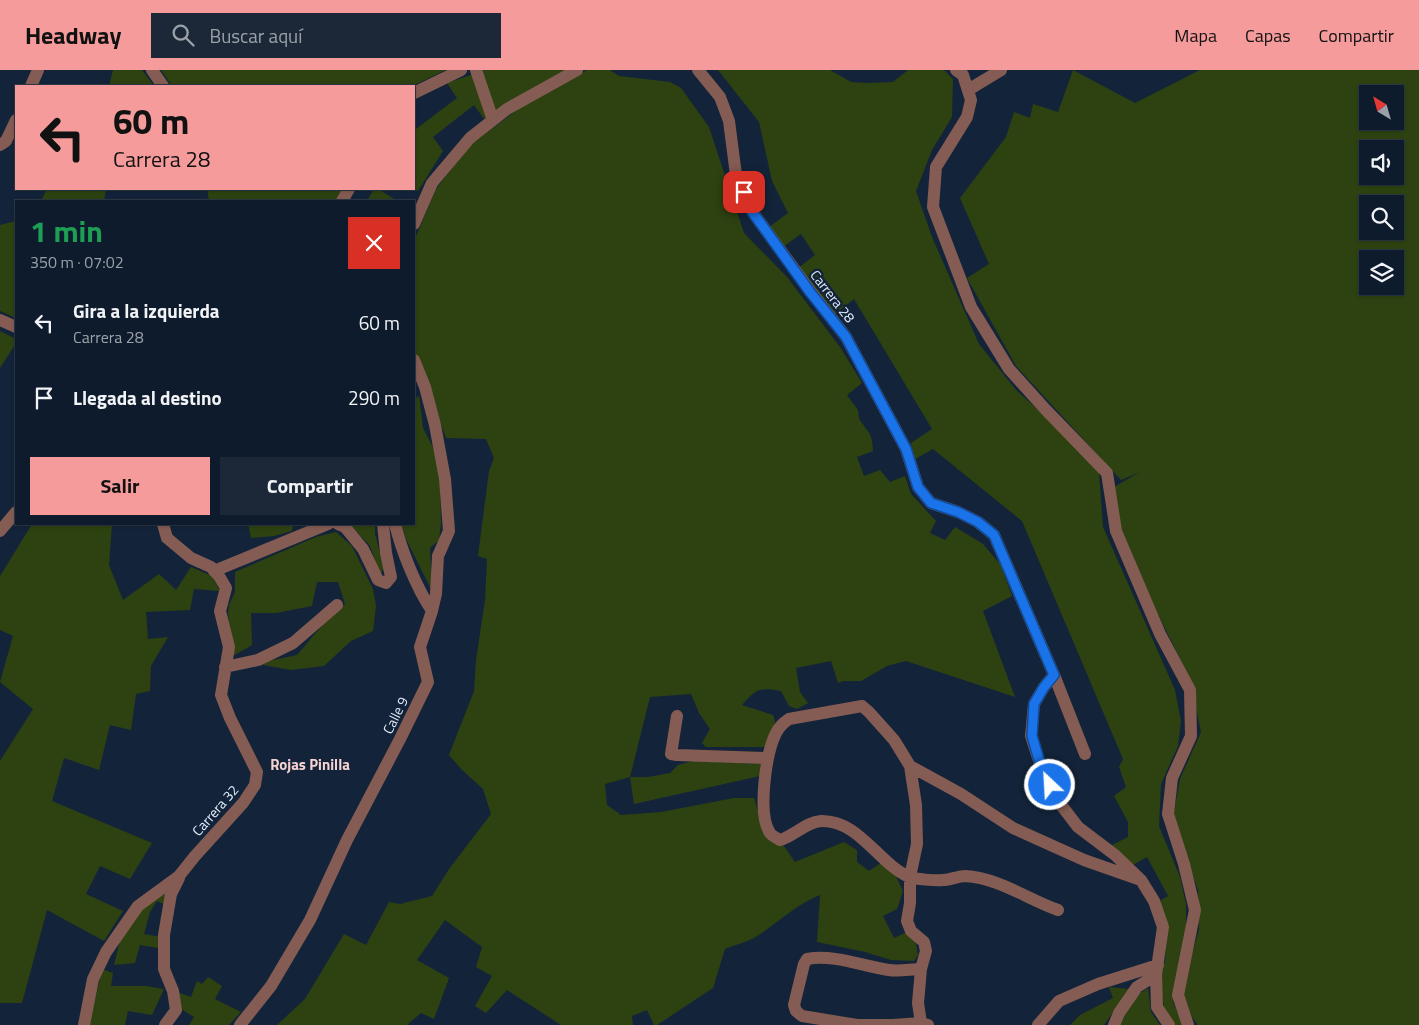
<!DOCTYPE html>
<html lang="es">
<head>
<meta charset="utf-8">
<style>
  :root { --surface:#0e1b2c; --page:#1c2838; --text:#f1f3f6; --muted:#9ba1a9; --line:#2e3948; --accent:#f59b9b }
  body { margin:0; font-family:"Titillium Web",sans-serif; background:var(--page); color:var(--text); height:100vh; display:flex; flex-direction:column; font-size:19px; white-space:nowrap }
  * { box-sizing:border-box; margin:0 }
  p { font-size:16px; color:var(--muted) }
  .icon { flex:none; width:28px; height:28px; fill:none; stroke:currentColor; stroke-width:2; stroke-linecap:round; stroke-linejoin:round }
  .map { position:relative; flex:1; overflow:hidden }
  .side { position:absolute; left:15px; top:130px; width:400px; height:325px; display:flex; flex-direction:column; background:var(--surface); border-radius:0px; box-shadow:0 1px 4px #0004,0 0 0 1px var(--line) }
  .side>* { flex:none }
  .banner { position:absolute; left:15px; top:15px; width:400px; height:105px; border-radius:0px; box-shadow:0 1px 4px #0004,0 0 0 1px var(--line); background:#f59b9b; color:#111; overflow:hidden }
  .needle { width:32px; rotate:323deg }
  .tools { position:absolute; left:1359px; top:15px; display:grid; gap:10px }
  .tools a { display:grid; place-items:center; width:45px; height:45px; border-radius:0px; background:var(--surface); box-shadow:0 1px 4px #0004,0 0 0 1px var(--line); font-size:25px }
  .pin { position:absolute; display:grid; place-items:center; width:42px; height:42px; color:#fff; margin:-21px; border-radius:10px; box-shadow:0 2px 8px #0006 }
  .me { position:absolute; width:55px; margin:-28px; rotate:335deg; stroke-linejoin:round; filter:drop-shadow(0 0 4px #0008) }
  .turn { display:flex; align-items:center; gap:18px; height:105px; padding:0 15px; font-size:22px }
  .turn .icon { width:65px; height:65px; stroke-width:2.5 }
  .turn b { display:block; font-size:35px; line-height:42px }
  .round { display:grid; place-items:center; flex:none; width:52px; height:52px; border-radius:0px; background:var(--page) }
  .overview { display:flex; align-items:center; justify-content:space-between; height:85px; padding:0 15px }
  h1 { font-size:30px; font-weight:700; line-height:38px; color:#1e9e55 }
  .primary-button { display:flex; gap:10px; margin-top:auto; padding:10px 15px }
  .primary-button a { flex:1; height:58px; border-radius:0px; background:var(--accent); color:#111; font-size:20px; font-weight:700; line-height:58px; text-align:center }
  .primary-button a+a { background:var(--page); color:var(--text) }
  ul { padding:0; list-style:none }
  li { display:flex; align-items:center; gap:15px; height:75px; padding:0 15px }
  li div { flex:1 }
  li b { display:block; font-size:19px }
  li em { font-style:normal }
  header { display:flex; align-items:center; gap:30px; box-sizing:border-box; height:70px; padding:0 25px; background:var(--accent); color:#111 }
  header strong { font-size:24px }
  nav { display:flex; gap:28px; margin-inline-start:auto; font-size:18px }
  .search { width:350px; height:45px; background:var(--page); display:flex; align-items:center; gap:12px; box-sizing:border-box; padding:0 18px; border-radius:0px; color:var(--muted); font-size:19px }
  .map>svg:first-child { display:block }
</style>
</head>
<body>
<header>
<strong>Headway</strong>
<div class="search"><svg class="icon" aria-label="search" viewBox="0 0 24 24"><circle cx="10" cy="10" r="6"/><path d="M15 15l6 6"/></svg>Buscar aquí</div>
<nav><a>Mapa</a><a>Capas</a><a>Compartir</a></nav>
</header>
<div class="map">
<svg width="1419" height="955" viewBox="0 0 1419 955">
  <rect width="100%" height="100%" fill="#13243a"/>
  <path fill="#2d4210" fill-rule="evenodd" d="M113 0H142L154 16H109Z
    M161 0H446L412 16H172Z
    M481 0H571L496 41Z
    M587 0H610L619 6 670 12 681 18 709 57 744 163 787 207 840 277 862 313 847 325 858 340 859 349 870 364 872 371 873 381 857 387 864 406 880 400 890 412 905 406 911 424 936 451 930 463 945 470 955 457 983 474 1000 494 1012 526 983 541 1015 627 906 591 887 596 861 611H843L838 613 831 591 796 598 800 622 808 633 797 639 789 636 781 621C760 617 756 619 742 635L773 645 775 651 771 677H706L702 673 710 659 699 643 691 624 650 627 630 707H648L670 703 678 695 693 691 761 694 760 706 634 734 630 707 605 714 607 735 621 745 661 742 734 728H754L765 764 784 776 795 792 844 772 857 780V792L869 801 884 791 891 796 903 821 897 839 883 846 894 868 909 861 915 869 918 885 914 891 891 890 865 882 817 872 820 825C795 835 777 854 754 868 745 873 734 875 725 879L713 918 657 955H654L647 940 632 946 633 955H561L507 920 486 943 475 936 492 906 476 897 482 877 445 850 417 890 449 908 434 949 421 943 407 955H277L305 929 344 864 366 875 389 832 400 834 432 826 449 799 491 744 483 719 462 700 449 685 474 621 476 590 485 530 487 489 478 486 489 401 494 388 486 369 446 368 414 279V171L436 119 469 76 525 34Z
    M718 0H830L851 12 867 13 893 12 908 0H944L953 9 952 47 932 80 916 121 932 167 979 274 1017 321 1050 350 1099 402 1103 457 1175 620 1181 651 1178 676 1161 714 1159 756 1180 807 1186 834V863L1173 932 1183 955H1174L1164 937 1159 910 1165 891 1168 857 1159 831 1168 826 1147 787 1133 795 1112 775 1128 767V752L1114 726 1126 717 1119 697 1123 689 1022 451 933 379 915 389 911 373 932 359 854 229 834 245 797 199 815 185 801 164 780 179 765 160 788 143 772 111 759 52Z
    M1073 0 1135 33 1200 0H1419V955H1198L1192 947 1182 921 1199 859 1198 820 1175 756 1174 742 1180 709 1201 662 1190 609 1153 534 1120 455 1114 417 1140 402 1121 410 1016 296 967 208 989 194 960 128 1006 67 1014 42 1030 48 1033 34 1058 42ZM1368 24H1395V51H1368ZM1368 79H1395V106H1368ZM1368 134H1395V161H1368ZM1368 189H1395V216H1368Z
    M474 4 487 47 484 49 474 35 433 67 443 81 418 121 414 119V56L416 59 457 28 447 13Z
    M47 119H106L104 131H41Z
    M207 119H344L338 131H209Z
    M374 119H378L394 129 392 131H367Z
    M16 151V248L0 241V155Z
    M0 261 16 269V273L0 298Z
    M419 326 423 358 435 381 440 414 441 453 439 470 430 478 432 521 406 469 401 454H414V329Z
    M32 454H112L109 495 123 530 159 504 176 520 191 497 212 506 220 521 194 519 190 540 146 542 148 569 168 567 151 596 150 621 136 624 131 660 110 655 99 700 64 688 52 731 152 773 130 809 100 796 86 824 123 841 104 871 47 840 22 933H0V691L33 639 0 612 13 566 0 560V506Z
    M248 454H293L292 461 274 466 251 468Z
    M350 454H375V464L384 498 380 505 370 476Z
    M336 462 352 476 373 519 376 536 373 561 351 571 324 596 291 600 263 595 268 591 297 585 330 546 345 534 338 512H317L312 536 276 543H251L252 575 233 586 228 544 229 535 235 522V502L316 467Z
    M174 813 166 835 157 831 150 842 144 864 161 867 158 878 140 875 135 893 114 895 121 867 149 830Z
    M102 899 113 903 111 916H146L164 919 152 945 128 941 125 955H89Z
    M208 907 222 916 215 929 241 942 229 955H189L194 947 178 937 177 922 191 927 197 911 202 914Z
    M1109 917 1129 919 1104 955H1070L1080 945 1113 928Z
    M1148 918 1151 942 1160 955H1119L1134 927Z"/>
  <g fill="none" stroke-linecap="round" stroke-linejoin="round">
    <path stroke="#845c53" stroke-width="12" d="M152 0 163 16
      M476 0 493 50
      M698 0 720 27 729 51 736 105 751 140 811 222 846 267 906 379 918 417 931 433 958 442 978 452 994 465 1054 605 1085 684
      M956 0 963 5 971 30 967 47 936 97 933 137 971 237 1009 299 1046 340 1107 403 1116 461 1160 564 1190 620 1191 666 1172 708 1168 744 1184 794 1195 840 1178 925 1188 955
      M31 16 38 0
      M968 20 1001 0
      M414 23 461 0
      M0 75 6 71 16 50
      M342 131 349 119
      M414 154 432 113 470 68 507 39 577 0
      M0 250 16 257
      M338 454 345 457 363 479 378 510 386 513 391 507 386 483 383 454
      M395 454C402 482 416 517 432 541
      M0 461 16 442
      M214 501 328 454
      M225 597 258 590 293 573 337 535
      M1054 605 1044 617 1034 634 1031 666 1042 700 1058 731 1078 757 1115 785 1141 810 1154 831 1163 857 1156 905 1157 937 1169 955
      M677 646 671 684 677 685 767 688
      M910 696 916 735 917 774 910 807V833L907 851 911 861 924 872 926 881 921 899 918 933 921 953 928 955
      M1058 840C1027 829 999 808 965 806 958 806 951 810 943 810 936 811 915 809 909 807 878 793 859 750 821 751 806 752 794 766 780 770 777 768 772 766 770 763 757 744 766 683 776 663 779 657 783 653 789 649L862 636 869 642 894 670 910 696 961 724 1013 758 1084 790 1141 810
      M921 953 893 955H857L802 946 796 941 794 935 804 894 807 889C834 884 862 896 889 900 899 902 911 899 921 899
      M84 955 93 909 106 882 138 836 179 806 195 786 243 733 255 715 257 702 230 648 221 625 229 577 220 541 226 518 219 506 211 497 191 488 167 468 163 454
      M165 955 176 940 173 921 164 899V865L171 824 179 808
      M240 955 271 916 310 850 347 770 400 669 428 612 420 577 432 541 436 524 438 486 449 461 445 409 435 355 425 317 414 290
      M1038 955 1059 931 1098 914 1158 895
      M1114 955 1119 943 1137 917 1156 905"/>
  </g>
  <g fill="none" stroke-linecap="round" stroke-linejoin="round">
    <g stroke="#114b97" stroke-width="12">
      <path id="route" d="M744 122 751 140 810 222 846 267 906 379 918 417 931 433 958 442 978 452 994 465 1054 605 1044 617 1034 634 1032 666 1042 700 1050 715"/>
    </g>
    <use href="#route" stroke="#1a73e8" stroke-width="9"/>
  </g>
  <g text-anchor="middle" dominant-baseline="central" stroke-width="5" stroke-linejoin="round" paint-order="stroke">
    <g font-size="14" fill="#e0ecfb" stroke="#13243a">
      <text transform="translate(833 226) rotate(52)">Carrera 28</text>
      <text transform="translate(395 645) rotate(-64)">Calle 9</text>
      <text transform="translate(215 740) rotate(-49)">Carrera 32</text>
    </g>
    <g font-size="15" font-weight="bold" fill="#f6d2d1" stroke="#13243a">
      <text x="310" y="694">Rojas Pinilla</text>
    </g>
  </g>
</svg>
<div class="tools">
<a><svg class="needle" viewBox="-14 -14 28 28"><path d="M0-13l5 13h-10z" fill="#e53935"/><path d="M0 13l5-13h-10z" fill="#9ba1a9"/></svg></a>
<a><svg class="icon" aria-label="sound" viewBox="0 0 24 24"><path d="M4 9h4l5-4v14l-5-4H4zM17 9q2 3 0 6"/></svg></a>
<a><svg class="icon" aria-label="search" viewBox="0 0 24 24"><circle cx="10" cy="10" r="6"/><path d="M15 15l6 6"/></svg></a>
<a><svg class="icon" aria-label="layers" viewBox="0 0 24 24"><path d="M12 4l9 5-9 5-9-5zM3 14l9 5 9-5"/></svg></a>
</div>
<div class="pin" style="left:744px;top:122px;background:#d93025"><svg class="icon" aria-label="arrive" viewBox="0 0 24 24"><path d="M6 21V4h12l-3 4 3 4H6"/></svg></div>
<svg class="me" style="left:1050px;top:715px" viewBox="-20 -20 40 40"><circle r="17" fill="#1a73e8" stroke="#fff" stroke-width="3"/><path d="M0-11L8 9 0 5-8 9z" fill="#fff"/></svg>
<div class="banner">
<div class="turn"><svg class="icon" aria-label="left" viewBox="0 0 24 24"><path d="M17 20v-9H6M10 6l-5 5 5 5"/></svg><div><b>60 m</b>Carrera 28</div></div>
</div>
<section class="side">
<div class="overview"><div><h1>1 min</h1><p>350 m · 07:02</p></div><a class="round" style="background:#d93025;color:#fff"><svg class="icon" aria-label="close" viewBox="0 0 24 24"><path d="M6 6l12 12M18 6L6 18"/></svg></a></div>
<ul>
<li><svg class="icon" aria-label="left" viewBox="0 0 24 24"><path d="M17 20v-9H6M10 6l-5 5 5 5"/></svg><div><b>Gira a la izquierda</b><p>Carrera 28</p></div><em>60 m</em></li>
<li><svg class="icon" aria-label="arrive" viewBox="0 0 24 24"><path d="M6 21V4h12l-3 4 3 4H6"/></svg><div><b>Llegada al destino</b></div><em>290 m</em></li>
</ul>
<div class="primary-button"><a>Salir</a><a>Compartir</a></div>
</section>
</div>
</body>
</html>
